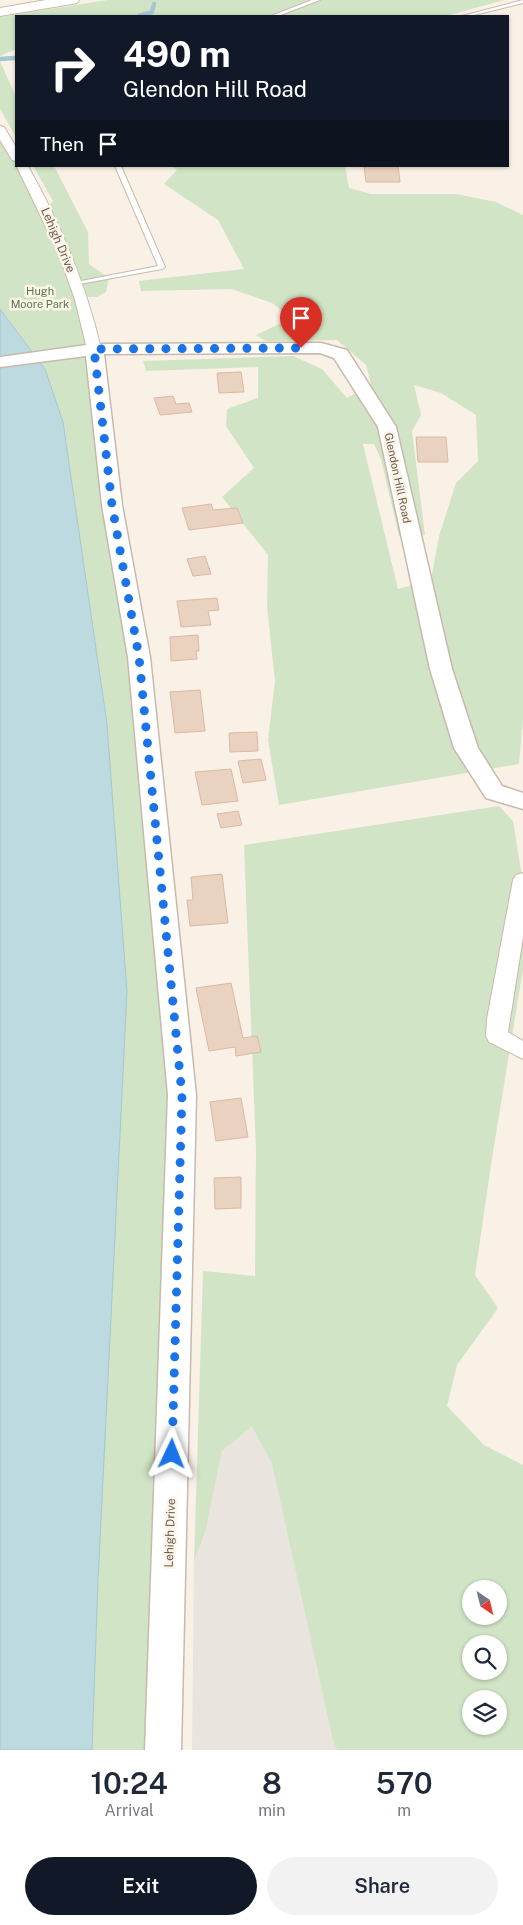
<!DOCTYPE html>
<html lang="en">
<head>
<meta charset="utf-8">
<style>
  :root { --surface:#fff; --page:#f2f2f3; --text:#1f2937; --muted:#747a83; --accent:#111827 }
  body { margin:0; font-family:"Public Sans",sans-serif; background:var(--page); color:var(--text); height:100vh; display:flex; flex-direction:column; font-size:19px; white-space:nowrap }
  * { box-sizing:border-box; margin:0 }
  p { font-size:16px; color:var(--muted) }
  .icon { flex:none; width:28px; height:28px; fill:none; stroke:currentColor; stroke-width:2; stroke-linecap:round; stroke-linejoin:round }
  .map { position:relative; height:1750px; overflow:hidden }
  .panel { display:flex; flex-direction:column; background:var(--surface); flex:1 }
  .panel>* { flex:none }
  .hud { position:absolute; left:15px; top:15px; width:494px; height:152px; border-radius:0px; box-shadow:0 1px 4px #0004; background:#111827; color:#fff; overflow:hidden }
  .needle { width:32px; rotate:145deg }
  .buttons { position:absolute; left:462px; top:1580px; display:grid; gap:10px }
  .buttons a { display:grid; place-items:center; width:45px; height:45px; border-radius:50%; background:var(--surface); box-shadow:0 1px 4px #0004; font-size:25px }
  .pin { position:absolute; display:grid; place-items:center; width:42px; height:42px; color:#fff; margin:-51px -21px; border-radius:50% 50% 50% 0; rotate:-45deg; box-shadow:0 0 5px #0007 }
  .pin .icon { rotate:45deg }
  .me { position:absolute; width:55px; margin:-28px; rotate:2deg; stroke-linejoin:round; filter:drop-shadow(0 0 4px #0008) }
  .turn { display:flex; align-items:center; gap:18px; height:105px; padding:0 25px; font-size:22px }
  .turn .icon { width:65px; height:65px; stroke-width:2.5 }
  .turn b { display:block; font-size:35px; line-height:42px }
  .then { display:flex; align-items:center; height:48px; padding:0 25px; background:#0003; gap:10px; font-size:19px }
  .eta { display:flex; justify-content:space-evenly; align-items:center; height:85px; text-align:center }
  .eta b { font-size:30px; font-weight:600; line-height:35px }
  .button { display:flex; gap:10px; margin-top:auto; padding:10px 25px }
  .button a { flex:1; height:58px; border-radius:30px; background:var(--accent); color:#fff; font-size:20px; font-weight:600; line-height:58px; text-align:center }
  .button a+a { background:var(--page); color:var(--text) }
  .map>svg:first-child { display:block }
</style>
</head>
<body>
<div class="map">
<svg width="523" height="1750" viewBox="0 0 523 1750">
  <rect width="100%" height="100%" fill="#f9f1e5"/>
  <path fill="#e9e4de" d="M252 1425 272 1464 333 1741 337 1750H192L194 1562 206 1529 222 1451Z"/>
  <path fill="#d1e4c5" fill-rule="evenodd" d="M108 0H504L446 16H16V49L0 56V17Z
    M0 61 16 97V137L0 109Z
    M0 130 16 157V166H22L46 208 53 201 33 166H54L88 232 89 264 109 278 106 292 97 297H81L93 341 182 1095 163 1750H92L98 1581 107 724 63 422 45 369 0 309Z
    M171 166H345L349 188 371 194H456L496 202 523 215V719L519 764 279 805 268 740 275 681 267 606 268 555 222 497 254 468 226 426 227 409 258 398V367L146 371 143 361 293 356 322 369 347 398 371 384 366 365 337 340 266 341 256 335 292 318 272 303 231 289 141 291 139 281 244 269 218 220 164 184 177 170ZM414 385 441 393 476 415 478 461 456 483 439 536 431 580 398 589 363 444H374L381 459 399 536 425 535 412 431 421 415Z
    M499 806 513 821 523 883V969L492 1158 475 1275 498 1308 457 1365 447 1406 484 1445 523 1465V1750H337L333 1741 272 1464 252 1426 222 1451 206 1529 194 1562 203 1271 255 1276 256 1150 244 845ZM471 1589H499V1616H471ZM471 1644H499V1671H471ZM471 1699H499V1726H471Z"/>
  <path fill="#bcdadf" stroke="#a4c8d0" d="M0 309 45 369 63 422 107 724 127 992 98 1581 92 1750H0Z"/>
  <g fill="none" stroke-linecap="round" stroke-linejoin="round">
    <path stroke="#a4c8d0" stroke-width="4.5" d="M139 16 152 12 154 4
      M0 59 16 58"/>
  </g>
  <path fill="#ead2c0" stroke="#dbb9a3" d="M364 166H398L400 182H366Z
    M241 372 244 392 219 393 217 373Z
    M173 396 176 404 189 403 192 412 160 415 154 398Z
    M416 437H446L448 462H418Z
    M211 504 213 510 237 508 243 523 189 530 182 508Z
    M205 556 211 574 193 576 187 559Z
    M217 598 219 610 208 611 211 625 181 627 177 601Z
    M198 635 199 651H196L197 659 171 661 170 637Z
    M200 690 205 731 175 733 170 692Z
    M257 732 258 751 230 752 229 733Z
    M261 759 266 780 243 783 238 761Z
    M231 769 238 801 202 805 195 772Z
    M238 811 242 825 221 828 217 814Z
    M222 874 228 923 190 926 187 900H193L191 877Z
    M231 983 243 1038 257 1036 261 1052 236 1056 235 1047 209 1051 196 988Z
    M241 1098 248 1137 216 1141 210 1102Z
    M241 1177V1208L215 1209 214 1178Z"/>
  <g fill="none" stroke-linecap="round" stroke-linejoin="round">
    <g stroke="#c8b9ad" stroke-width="2">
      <path id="service" d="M312 0H320L278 16H271Z
        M523 0V3L470 16H462Z
        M115 166H121L165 267 162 269 74 285V283L76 282 158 266Z"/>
    </g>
    <g stroke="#c8b9ad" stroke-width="2">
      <path id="minor" d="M0 126 4 127 16 147V161L12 160 0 140Z
        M16 165 28 166C61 225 86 284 101 349L99 352H89L87 349 75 300 59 254Z
        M523 873V937L508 1032 523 1041V1059L489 1042 486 1036 487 1019 513 880 516 875Z"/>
    </g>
    <g stroke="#c8b9ad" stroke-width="3">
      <path id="tertiary" d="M321 343 347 350 396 427 452 669 478 748 502 786 523 793V809L486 798 454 748 430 669 378 427 334 358 320 353 104 354 122 505 150 657 196 1095 181 1750H145L168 1095 128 657 102 505 86 356 0 367V357L94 344Z"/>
    </g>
    <g stroke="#cbbaac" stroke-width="2">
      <path id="secondary" d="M46 0H79L77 3 72 4 0 16V8Z"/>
    </g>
    <use href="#service" fill="#fff" fill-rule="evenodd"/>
    <use href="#minor" fill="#fff" fill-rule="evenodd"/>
    <use href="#tertiary" fill="#fff" fill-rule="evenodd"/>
    <use href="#secondary" fill="#fff" fill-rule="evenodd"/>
  </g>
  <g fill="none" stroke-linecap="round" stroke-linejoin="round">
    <path stroke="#1a73e8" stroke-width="9" stroke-dasharray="0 16.2" d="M172 1454 182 1095 139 657 112 505 94 349 301 348"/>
  </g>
  <g text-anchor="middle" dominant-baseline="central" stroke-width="5" stroke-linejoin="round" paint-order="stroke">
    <g font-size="11" fill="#57784b" stroke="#fcf5ea">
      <text x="40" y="291">Hugh<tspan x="40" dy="13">Moore Park</tspan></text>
    </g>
    <g font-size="11" fill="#6e5a4e" stroke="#fcf5ea">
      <text transform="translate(398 478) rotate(78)">Glendon Hill Road</text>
    </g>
    <g font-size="12" fill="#6e5a4e" stroke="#fcf5ea">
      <text transform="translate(58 240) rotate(67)">Lehigh Drive</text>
      <text transform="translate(170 1533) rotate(-88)">Lehigh Drive</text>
    </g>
  </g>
</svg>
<div class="buttons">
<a><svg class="needle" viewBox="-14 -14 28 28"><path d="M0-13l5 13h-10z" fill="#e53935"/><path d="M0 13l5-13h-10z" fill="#747a83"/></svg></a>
<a><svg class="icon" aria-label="search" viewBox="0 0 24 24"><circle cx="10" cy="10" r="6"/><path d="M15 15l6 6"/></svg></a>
<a><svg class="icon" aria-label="layers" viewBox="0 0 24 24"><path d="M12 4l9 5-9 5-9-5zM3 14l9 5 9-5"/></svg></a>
</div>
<div class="pin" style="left:301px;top:348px;background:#d93025"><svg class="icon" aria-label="arrive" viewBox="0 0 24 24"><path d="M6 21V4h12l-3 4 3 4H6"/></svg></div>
<svg class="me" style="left:172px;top:1454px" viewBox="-20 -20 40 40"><path d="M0-17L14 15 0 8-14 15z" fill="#1a73e8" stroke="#fff" stroke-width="4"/></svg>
<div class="hud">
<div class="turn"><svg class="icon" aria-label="right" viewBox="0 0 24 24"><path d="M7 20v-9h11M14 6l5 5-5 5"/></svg><div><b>490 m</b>Glendon Hill Road</div></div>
<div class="then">Then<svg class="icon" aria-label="arrive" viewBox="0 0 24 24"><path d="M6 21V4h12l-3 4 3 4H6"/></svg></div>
</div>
</div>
<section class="panel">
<div class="eta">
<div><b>10:24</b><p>Arrival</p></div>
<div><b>8</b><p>min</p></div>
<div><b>570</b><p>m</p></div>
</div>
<div class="button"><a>Exit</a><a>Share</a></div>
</section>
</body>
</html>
